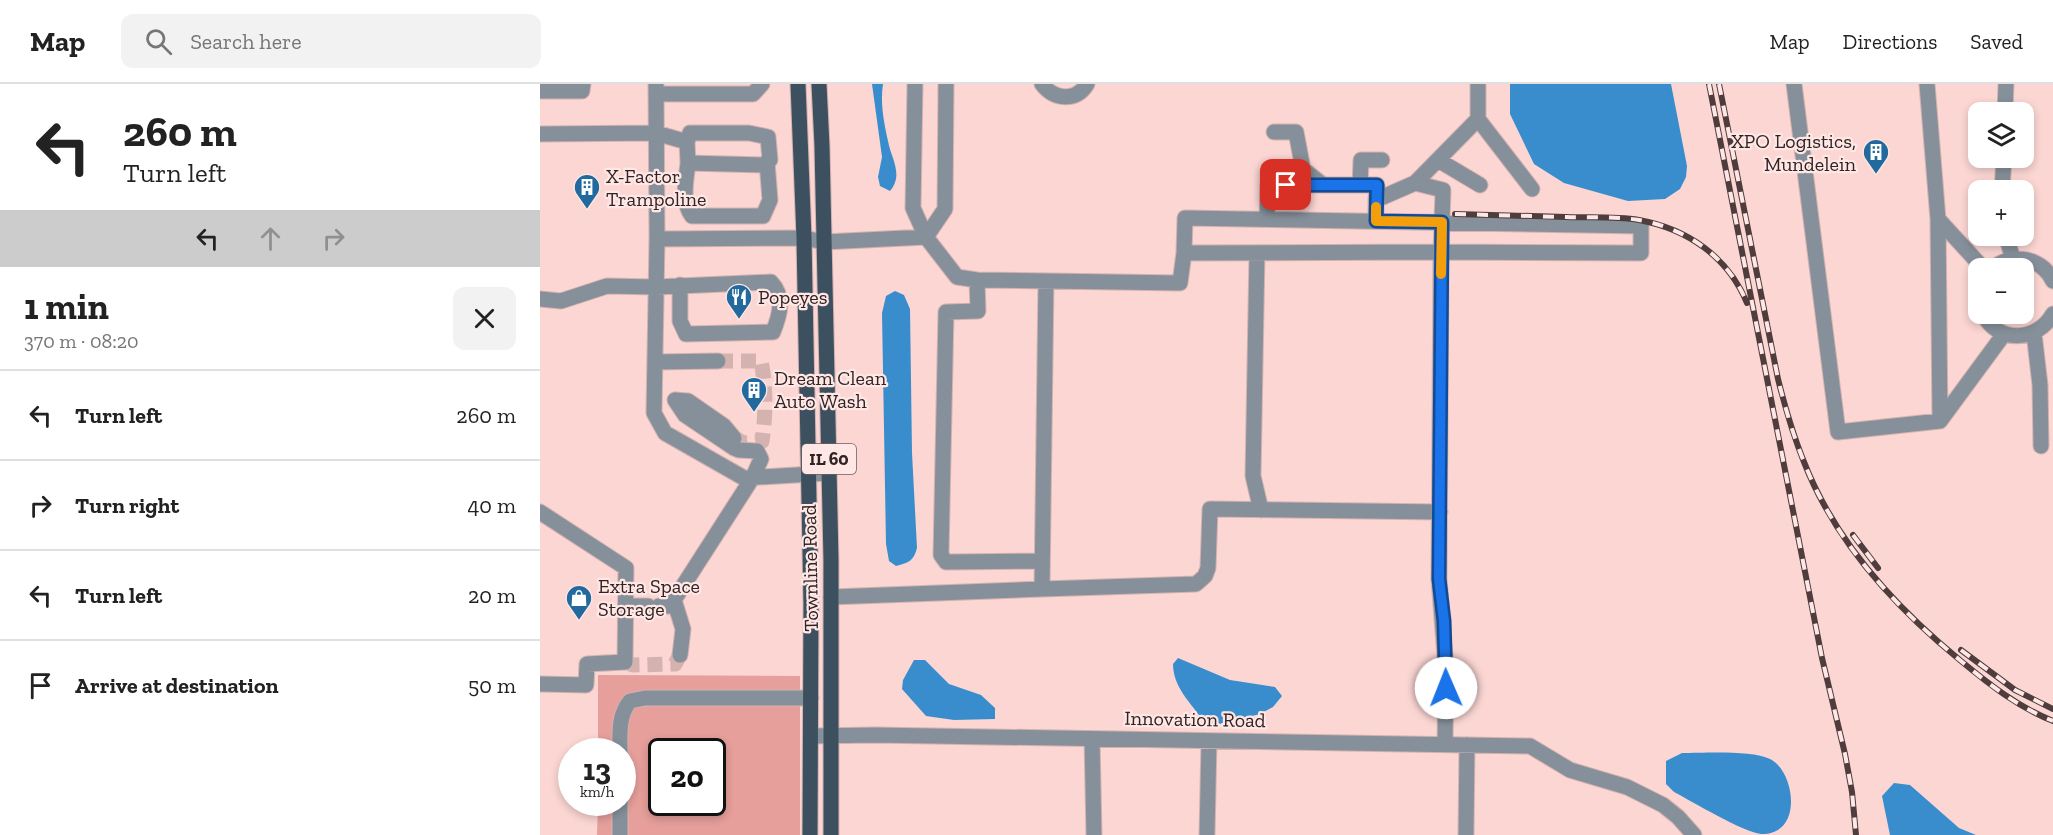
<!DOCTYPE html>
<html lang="en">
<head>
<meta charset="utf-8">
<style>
  :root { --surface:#fff; --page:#f2f2f2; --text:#222; --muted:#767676; --line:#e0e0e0 }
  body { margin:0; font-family:"Zilla Slab",serif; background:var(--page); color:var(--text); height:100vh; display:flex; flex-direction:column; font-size:22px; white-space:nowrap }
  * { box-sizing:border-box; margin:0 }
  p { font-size:20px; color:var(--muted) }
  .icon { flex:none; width:33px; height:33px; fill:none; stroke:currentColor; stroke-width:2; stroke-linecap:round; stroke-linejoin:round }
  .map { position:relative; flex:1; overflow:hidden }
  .details { display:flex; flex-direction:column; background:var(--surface); width:540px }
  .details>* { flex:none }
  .guide { background:#fff; color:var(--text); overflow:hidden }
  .buttons { position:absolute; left:1428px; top:18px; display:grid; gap:12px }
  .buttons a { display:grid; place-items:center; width:66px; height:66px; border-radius:12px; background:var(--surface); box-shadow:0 3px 9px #0003; font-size:30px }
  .speed { position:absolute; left:18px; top:654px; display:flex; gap:12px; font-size:30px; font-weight:700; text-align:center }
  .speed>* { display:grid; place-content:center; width:78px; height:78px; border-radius:50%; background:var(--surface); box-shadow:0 3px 9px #0003; line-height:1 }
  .speed small { font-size:15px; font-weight:400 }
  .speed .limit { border:3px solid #111; border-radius:9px; background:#fff; color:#111 }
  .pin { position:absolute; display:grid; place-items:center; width:51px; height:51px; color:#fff; margin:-26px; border-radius:12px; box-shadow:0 3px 9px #0006 }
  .me { position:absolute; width:66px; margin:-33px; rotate:359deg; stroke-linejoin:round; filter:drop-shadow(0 0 4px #0008) }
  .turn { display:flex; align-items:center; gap:21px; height:126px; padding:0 24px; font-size:27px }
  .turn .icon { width:78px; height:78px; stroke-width:2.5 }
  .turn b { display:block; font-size:42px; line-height:51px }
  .lanes { display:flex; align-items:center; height:57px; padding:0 24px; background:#0003; justify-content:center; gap:30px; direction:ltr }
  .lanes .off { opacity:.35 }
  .round { display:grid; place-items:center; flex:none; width:63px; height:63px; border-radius:12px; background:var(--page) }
  .overview { display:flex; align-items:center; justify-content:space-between; height:102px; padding:0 24px }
  h1 { font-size:36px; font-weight:800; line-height:45px }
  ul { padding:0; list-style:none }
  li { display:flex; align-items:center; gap:18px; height:90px; padding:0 24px; border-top:2px solid var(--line) }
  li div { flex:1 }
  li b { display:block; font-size:22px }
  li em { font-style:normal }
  header { display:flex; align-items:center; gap:36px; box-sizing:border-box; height:84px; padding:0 30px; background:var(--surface); border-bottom:2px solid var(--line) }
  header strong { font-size:28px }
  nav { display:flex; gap:33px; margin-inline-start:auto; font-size:21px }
  .search { width:420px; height:54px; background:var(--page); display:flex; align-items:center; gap:15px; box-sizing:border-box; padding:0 21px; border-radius:12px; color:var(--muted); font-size:22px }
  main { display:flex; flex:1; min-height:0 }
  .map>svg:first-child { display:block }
</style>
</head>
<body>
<header>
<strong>Map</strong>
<div class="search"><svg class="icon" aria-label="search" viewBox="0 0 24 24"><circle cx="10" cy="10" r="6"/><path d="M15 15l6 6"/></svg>Search here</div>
<nav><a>Map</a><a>Directions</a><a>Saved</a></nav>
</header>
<main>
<section class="details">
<div class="guide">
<div class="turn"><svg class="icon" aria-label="left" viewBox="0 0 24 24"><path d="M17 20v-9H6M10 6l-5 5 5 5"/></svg><div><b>260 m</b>Turn left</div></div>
<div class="lanes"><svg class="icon" aria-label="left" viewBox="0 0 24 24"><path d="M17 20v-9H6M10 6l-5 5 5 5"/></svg><svg class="icon off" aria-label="ahead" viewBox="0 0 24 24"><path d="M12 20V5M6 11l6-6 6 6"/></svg><svg class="icon off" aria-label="right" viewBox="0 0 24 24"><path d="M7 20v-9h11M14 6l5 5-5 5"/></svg></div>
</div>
<div class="overview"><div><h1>1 min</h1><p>370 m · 08:20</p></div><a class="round"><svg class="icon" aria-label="close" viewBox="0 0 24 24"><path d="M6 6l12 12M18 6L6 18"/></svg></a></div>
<ul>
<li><svg class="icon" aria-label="left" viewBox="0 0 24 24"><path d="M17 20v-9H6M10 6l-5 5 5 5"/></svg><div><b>Turn left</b></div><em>260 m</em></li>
<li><svg class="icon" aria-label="right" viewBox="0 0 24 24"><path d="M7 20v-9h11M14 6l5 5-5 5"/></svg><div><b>Turn right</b></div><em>40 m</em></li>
<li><svg class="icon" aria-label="left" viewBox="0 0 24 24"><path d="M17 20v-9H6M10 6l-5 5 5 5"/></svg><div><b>Turn left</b></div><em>20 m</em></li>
<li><svg class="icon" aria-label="arrive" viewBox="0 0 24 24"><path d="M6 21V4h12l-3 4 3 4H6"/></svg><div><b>Arrive at destination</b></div><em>50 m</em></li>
</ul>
</section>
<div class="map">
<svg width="1513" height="751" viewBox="0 0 1513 751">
  <rect width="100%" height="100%" fill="#fbd6d3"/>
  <path fill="#e69f9b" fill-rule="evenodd" d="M58 591 260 592V751H57L58 719 82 718V668L58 667ZM122 668H172V718H122Z"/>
  <path fill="#3a8dcc" d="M332 0H343C340 19 344 39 348 57 351 74 364 91 350 107L340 102 338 93 342 73Z
    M970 0H1131L1147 82 1146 93 1140 105 1125 115 1088 117 1024 99 994 80 970 30Z
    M355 207 364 211 370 225 372 369 377 464C374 476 369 479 356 482L349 477 346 460 342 229 346 212Z
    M638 574 690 596 735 603 742 612 733 623 720 630 667 643C655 622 633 606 633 580Z
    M374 576H385L409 600 441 611 455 624V635L414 636 386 632 362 605 363 596Z
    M1142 669C1164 669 1212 666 1230 675 1255 687 1264 751 1221 750 1203 748 1153 718 1134 708L1126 700V677Z
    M1354 699 1370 701 1419 744 1436 751H1350L1342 712Z"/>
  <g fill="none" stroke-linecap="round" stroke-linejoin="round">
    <path stroke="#d3b2b0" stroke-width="15" stroke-dasharray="15 8" stroke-linecap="butt" d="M178 277H221C226 302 226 332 222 357L204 359 184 348
      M85 578 93 581 135 580 140 571"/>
    <g stroke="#d3b2b0" stroke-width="17">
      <path id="minor" d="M116 0 117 155 114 329 125 349 204 394 289 389
        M375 0 373 124 386 153 417 193 437 196 640 199 644 169 901 168 899 495 906 586 905 660
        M502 0C514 16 536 18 547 0
        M938 0V35L992 105
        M1254 0 1298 348 1400 337 1464 250
        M1387 0 1398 135 1443 184
        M0 7H42L43 0
        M116 10H213L222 0
        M1465 28 1466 0
        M734 48H756L763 85 783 101
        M150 49H209L228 53 230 76 225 81 148 79 147 58Z
        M0 50 116 49 147 58
        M898 76 940 101
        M148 79C146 97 141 117 152 132H223L230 116 227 78
        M875 99 938 35
        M1462 106 1464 74
        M836 116 837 101H820L821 76H842
        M727 135 728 101H820
        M1398 135 1400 337
        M1466 152 1473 175
        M386 153 405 125 406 0
        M117 155 264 154 284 158 386 153
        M644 169 645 134C797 137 949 139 1101 142V169L901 168 903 106 875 99 836 116V137
        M717 169 713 392 721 426
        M1453 184C1473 168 1502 174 1513 197
        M437 196 438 227 406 228 401 471 406 478 502 477
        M0 215 21 217 67 202 116 203 231 198C245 213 240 231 233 248L146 250 140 237V201
        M1443 230C1458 260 1497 258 1513 230
        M1494 249 1500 301 1501 362
        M115 278 178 277
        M135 316 145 331 194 364 199 366 217 367 221 375 213 393 134 516 143 545 140 571
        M135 316 148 317 184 342 194 354
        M0 428 86 484 85 578 47 580 46 601 0 600
        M502 505 656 500 665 492 668 484 670 425 900 428
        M291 513 502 505 506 197
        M86 522H108
        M119 522H136
        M272 652 336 651 990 662 1030 686 1087 703 1123 721 1138 733 1154 751
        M552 655 554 751
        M80 668C80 649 78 632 90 617L105 614H271
        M80 718V751
        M667 751 669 657
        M926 751 927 661"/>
    </g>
    <g stroke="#d3b2b0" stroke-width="17">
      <path id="major" d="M258 0 264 154 271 520 270 751
        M279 0 282 62 291 476V751"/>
    </g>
    <use href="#minor" stroke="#86909a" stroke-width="15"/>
    <use href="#major" stroke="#3d5060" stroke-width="15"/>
    <g stroke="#4f3d3d" stroke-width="6">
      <path id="rail" d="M1169 0 1282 574 1305 670 1312 708 1316 751
        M1179 0 1238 295C1245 323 1253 351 1264 378 1295 458 1356 524 1421 577 1450 601 1478 623 1513 637
        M915 130C952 131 989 132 1026 133 1050 134 1075 132 1099 136 1148 145 1188 173 1207 219
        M1313 451 1338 484
        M1421 566 1475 606 1513 625"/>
    </g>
    <use href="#rail" stroke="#fee7e5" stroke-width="4" stroke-dasharray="11" stroke-linecap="butt"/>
  </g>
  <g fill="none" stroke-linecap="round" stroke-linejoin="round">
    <g stroke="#114b97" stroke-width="15">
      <path id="route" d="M746 101H837L836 137 902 138 899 495 904 537 906 604"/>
    </g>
    <use href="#route" stroke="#1a73e8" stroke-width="10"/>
    <path stroke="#f59e0b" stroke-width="10" d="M836 123V137L902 138 901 190"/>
  </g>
  <defs>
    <g id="building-pin" transform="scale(1.35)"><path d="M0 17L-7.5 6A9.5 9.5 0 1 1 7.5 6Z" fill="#22699d" stroke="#fee7e5"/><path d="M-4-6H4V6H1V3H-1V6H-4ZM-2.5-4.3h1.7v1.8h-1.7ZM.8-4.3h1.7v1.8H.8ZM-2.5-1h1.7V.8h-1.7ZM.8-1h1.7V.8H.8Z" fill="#fff"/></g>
    <g id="restaurant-pin" transform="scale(1.35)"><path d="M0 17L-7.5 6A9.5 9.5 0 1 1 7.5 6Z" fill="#22699d" stroke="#fee7e5"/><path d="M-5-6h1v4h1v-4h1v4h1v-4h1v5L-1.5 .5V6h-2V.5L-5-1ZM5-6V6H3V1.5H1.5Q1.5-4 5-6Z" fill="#fff"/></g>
    <g id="shop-pin" transform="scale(1.35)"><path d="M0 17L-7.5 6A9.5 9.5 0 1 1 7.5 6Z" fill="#22699d" stroke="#fee7e5"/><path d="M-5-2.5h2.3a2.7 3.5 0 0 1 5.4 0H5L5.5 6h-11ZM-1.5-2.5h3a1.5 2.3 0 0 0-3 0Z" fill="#fff"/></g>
  </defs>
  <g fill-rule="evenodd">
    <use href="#building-pin" x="1336" y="68"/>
    <use href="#building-pin" x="47" y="103"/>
    <use href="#restaurant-pin" x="199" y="213"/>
    <use href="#building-pin" x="214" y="306"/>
    <use href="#shop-pin" x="39" y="514"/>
  </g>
  <g text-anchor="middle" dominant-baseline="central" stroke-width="4.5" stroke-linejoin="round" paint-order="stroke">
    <rect fill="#fee7e5" stroke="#6e5e5d" stroke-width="1.5" x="262" y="360" width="54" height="30" rx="4.5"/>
    <g font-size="18" font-weight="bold" fill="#312323">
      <text x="289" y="375">IL 60</text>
    </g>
    <g font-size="20" fill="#312323" stroke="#fee7e5" text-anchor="start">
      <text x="1316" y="57" text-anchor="end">XPO Logistics,<tspan x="1316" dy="23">Mundelein</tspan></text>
      <text x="66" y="92">X-Factor<tspan x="66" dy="23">Trampoline</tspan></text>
      <text x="218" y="213">Popeyes</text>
      <text x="234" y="294">Dream Clean<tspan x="234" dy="23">Auto Wash</tspan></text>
      <text x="58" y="502">Extra Space<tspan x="58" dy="23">Storage</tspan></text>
    </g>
    <g font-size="20" fill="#312323" stroke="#fee7e5">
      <text transform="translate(270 484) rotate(-91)">Townline Road</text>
      <text transform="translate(655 635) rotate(1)">Innovation Road</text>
    </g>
  </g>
</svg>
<div class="buttons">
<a><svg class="icon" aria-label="layers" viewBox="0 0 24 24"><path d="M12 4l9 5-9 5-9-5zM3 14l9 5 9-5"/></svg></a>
<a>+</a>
<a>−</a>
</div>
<div class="speed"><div>13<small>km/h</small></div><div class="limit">20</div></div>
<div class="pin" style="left:746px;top:101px;background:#d93025"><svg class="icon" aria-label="arrive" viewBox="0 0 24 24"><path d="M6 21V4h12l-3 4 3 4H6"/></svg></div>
<svg class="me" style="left:906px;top:604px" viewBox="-20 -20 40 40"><circle r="19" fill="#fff"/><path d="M0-13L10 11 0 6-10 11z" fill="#1a73e8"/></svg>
</div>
</main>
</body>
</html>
